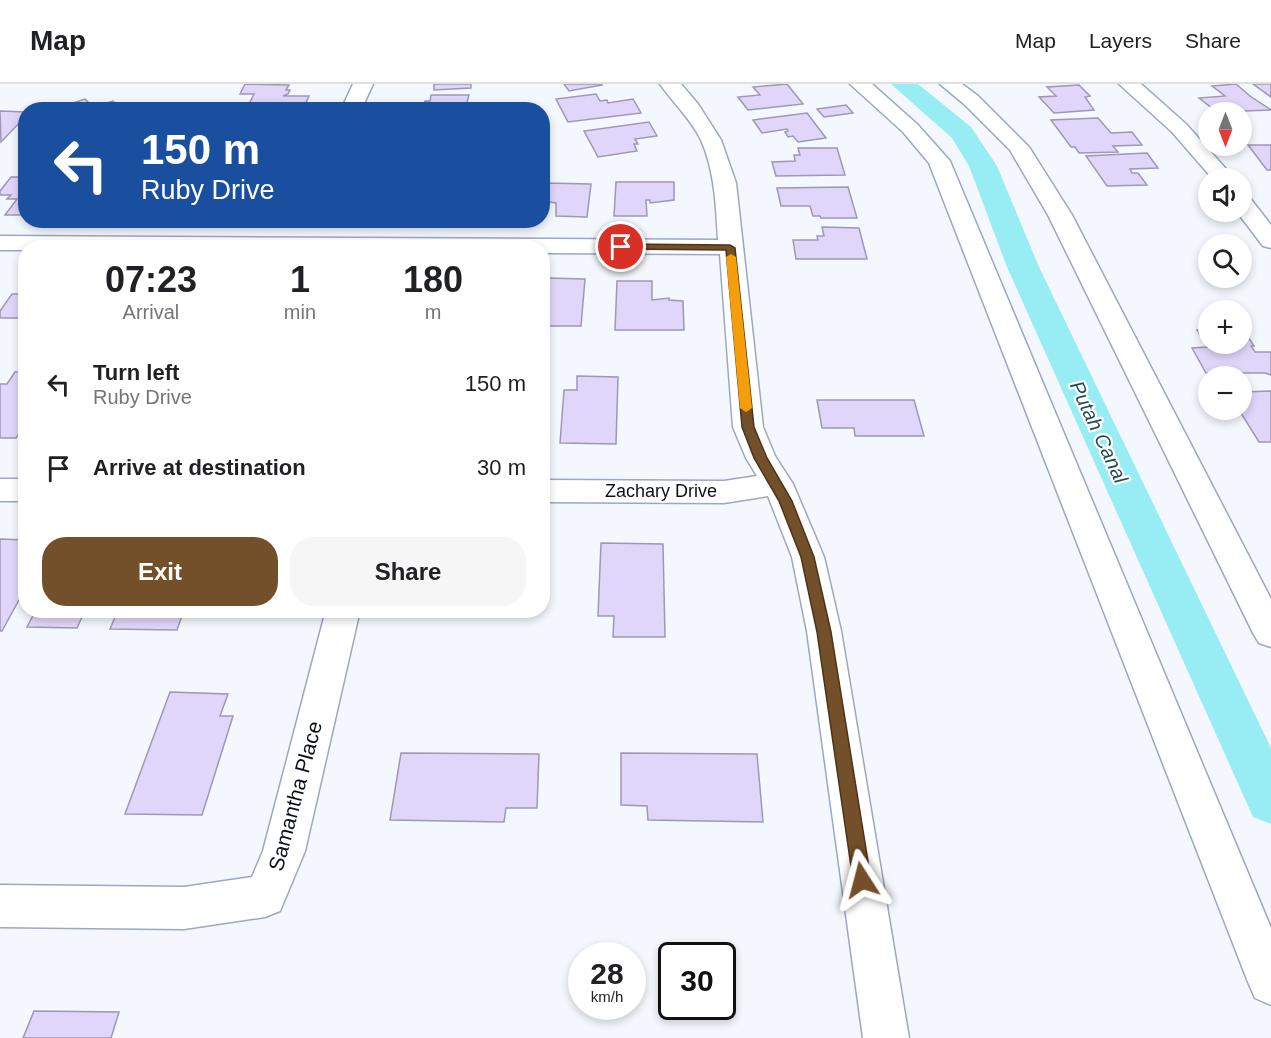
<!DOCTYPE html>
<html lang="en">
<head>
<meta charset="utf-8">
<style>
  :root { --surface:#fff; --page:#f6f6f6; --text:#202124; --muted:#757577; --line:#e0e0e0; --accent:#74502a }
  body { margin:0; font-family:Helvetica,sans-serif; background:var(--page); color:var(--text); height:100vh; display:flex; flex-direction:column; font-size:22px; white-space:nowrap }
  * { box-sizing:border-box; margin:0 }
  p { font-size:20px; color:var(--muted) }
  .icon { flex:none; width:33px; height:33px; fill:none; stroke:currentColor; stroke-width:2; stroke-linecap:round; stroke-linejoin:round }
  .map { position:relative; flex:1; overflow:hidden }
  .side { position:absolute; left:18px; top:156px; width:532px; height:378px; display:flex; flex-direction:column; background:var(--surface); border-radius:24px; box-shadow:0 3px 9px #0003 }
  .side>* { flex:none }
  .top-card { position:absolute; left:18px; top:18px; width:532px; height:126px; border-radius:24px; box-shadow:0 3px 9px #0003; background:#1a4fa0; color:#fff; overflow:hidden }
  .needle { width:39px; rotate:180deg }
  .buttons { position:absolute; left:1198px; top:18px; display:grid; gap:12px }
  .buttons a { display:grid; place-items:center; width:54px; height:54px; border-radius:50%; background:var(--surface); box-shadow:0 3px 9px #0003; font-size:30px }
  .speed { position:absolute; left:568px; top:858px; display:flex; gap:12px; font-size:30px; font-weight:700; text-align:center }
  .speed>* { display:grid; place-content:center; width:78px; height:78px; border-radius:50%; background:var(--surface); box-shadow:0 3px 9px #0003; line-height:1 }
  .speed small { font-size:15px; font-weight:400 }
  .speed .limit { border:3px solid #111; border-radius:9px; background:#fff; color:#111 }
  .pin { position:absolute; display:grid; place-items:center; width:51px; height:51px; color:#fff; margin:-26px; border:3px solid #fff; border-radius:50%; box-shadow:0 2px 6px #0007 }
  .me { position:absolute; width:66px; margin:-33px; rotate:351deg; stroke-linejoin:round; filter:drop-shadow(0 0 4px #0008) }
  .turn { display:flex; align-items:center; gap:21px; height:126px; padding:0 24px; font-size:27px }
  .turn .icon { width:78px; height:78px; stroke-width:2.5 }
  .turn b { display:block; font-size:42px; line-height:51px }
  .eta { display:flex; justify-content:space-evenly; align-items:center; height:102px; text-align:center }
  .eta b { font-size:36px; font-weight:700; line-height:42px }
  .action { display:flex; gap:12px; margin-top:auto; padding:12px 24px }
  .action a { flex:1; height:69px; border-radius:24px; background:var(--accent); color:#fff; font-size:24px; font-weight:700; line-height:69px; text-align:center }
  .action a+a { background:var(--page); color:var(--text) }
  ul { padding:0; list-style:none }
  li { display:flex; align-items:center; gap:18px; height:84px; padding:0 24px }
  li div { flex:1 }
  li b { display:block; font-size:22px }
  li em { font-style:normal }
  header { display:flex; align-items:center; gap:36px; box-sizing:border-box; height:84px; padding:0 30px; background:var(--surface); border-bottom:2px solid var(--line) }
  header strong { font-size:28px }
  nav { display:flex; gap:33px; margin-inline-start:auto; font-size:21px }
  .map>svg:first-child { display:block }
</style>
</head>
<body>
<header>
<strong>Map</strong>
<nav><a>Map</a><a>Layers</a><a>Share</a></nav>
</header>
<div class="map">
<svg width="1271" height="954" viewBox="0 0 1271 954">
  <rect width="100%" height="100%" fill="#f4f7fd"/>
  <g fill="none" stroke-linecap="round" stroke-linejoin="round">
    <path fill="#97edf3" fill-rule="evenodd" d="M891 0H918L971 43 997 82 1039 183 1271 664V740L1253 733 1007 183 969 82 952 54Z"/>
  </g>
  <path fill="#e0d6fa" stroke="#9f97b4" stroke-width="1.5" d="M245 0 289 1 286 6H290L288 10 283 12H309L303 25 247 24 254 10H240Z
    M434 0H471V4L434 6Z
    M564 0H601L602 1 569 7Z
    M787 0 803 20 748 26 738 13 760 11 753 3Z
    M1236 0 1250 12 1271 26 1217 28 1199 14 1225 12 1212 2Z
    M1253 0H1271V13Z
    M1079 1 1090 12 1085 13 1094 26 1054 29 1039 13 1056 12 1047 3Z
    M596 10 600 17 607 16 608 19 633 15 641 29 568 38 556 15Z
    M431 11H469L465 26H400L401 22H423L425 17H430Z
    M85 15 93 23 113 17 123 26 58 24Z
    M846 21 853 29 824 33 817 25Z
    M0 27 26 28V32L1 58Z
    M807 29 826 54 798 58 793 52 788 53 785 48 788 47 787 45 762 49 753 36Z
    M1098 34 1111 49 1132 48 1142 61 1113 62 1118 68 1079 69 1075 63H1071L1051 36Z
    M649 38 657 52 635 55 638 60H634L637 67 598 73 584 47Z
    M1248 61H1271V86H1267Z
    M798 64H837L845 91 776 92 772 78 795 77 794 71H800Z
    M1147 69 1158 84 1130 85 1132 89H1138L1147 101 1107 102 1086 72Z
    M11 93H26V131H5L17 115H7L11 111H0V107Z
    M616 98H674V116L650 119V116H646L647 132H614Z
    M543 99 591 100 587 133 556 132V119L543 117Z
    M848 103 857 134H821L820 132H813L810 122H781L777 104Z
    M822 143 859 144 867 175H796L793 156H818L817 152H824Z
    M548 194 585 195 581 242H543V214H546Z
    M617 197H652V216L669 214V216L683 217 684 246H615Z
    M12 210H26V234H0V227Z
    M1197 246H1209V260H1242V248H1245L1254 262H1251L1255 268H1271V291L1265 289H1206L1192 264 1208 263Z
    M15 288H26V339L16 354H0V300H7Z
    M577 292 618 293 616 360 560 359 564 306H577Z
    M543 293H549L544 336H543Z
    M1271 307V358H1259L1239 326H1242V308Z
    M817 316H914L924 352H855L854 344H822Z
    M0 455 26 456V503L2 547H0Z
    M601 459 663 460 665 553H613L614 532H598Z
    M36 526H85L77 544 27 543Z
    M118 526H184L177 546 110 545Z
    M170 608 228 610 220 632H233L202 731 125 730Z
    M401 669 539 670 537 724H506L504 738 390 736Z
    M621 669 757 670 763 738 648 736 647 722 621 721Z
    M34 927 119 928 111 954H23Z"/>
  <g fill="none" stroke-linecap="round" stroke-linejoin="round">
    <g stroke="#9ba7c3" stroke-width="3">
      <path id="minor" d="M353 0H373L361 26H341Z
        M660 0H681L698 20 721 56 736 99 763 343 775 372 793 400 824 473 841 547 909 954H863L807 547 792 473 768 412 724 419 543 418V396L724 397 757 392 746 374 733 343 720 170 543 169V164H26V166H0V152L718 156C716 122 715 88 701 56 691 35 673 19 660 0Z
        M850 0H872L917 40 950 77 1271 844V921L1255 914 1248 898 929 79 903 48Z
        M940 0H962L978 12 1029 63 1072 131 1271 515V563L1259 559 1253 549 1048 131 1010 66 964 20Z
        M1119 0H1141L1186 40 1234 94H1212L1172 48Z
        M1242 112 1250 114 1271 141V164L1263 162 1237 128H1242Z
        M0 395H26V417H0Z
        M326 526H360L305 767 280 827 265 833 184 845 0 843V801L184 803 252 793 263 767Z"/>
    </g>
    <use href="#minor" fill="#fff" fill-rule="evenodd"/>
  </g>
  <path fill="#74502a" stroke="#4b341b" stroke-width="1.5" d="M621 160 730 161 735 164 754 343 767 374 792 417 814 473 831 548 871 796 868 802 862 805 856 802 853 796 817 548 801 473 779 417 754 374 742 343 726 166 618 165V161Z"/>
  <path fill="#f59e0b" d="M731 170 736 173 752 324 746 328 740 324 726 173Z"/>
  <g text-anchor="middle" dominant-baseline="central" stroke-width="4.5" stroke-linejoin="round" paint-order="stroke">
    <g font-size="18" fill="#0b1019" stroke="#fff">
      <text x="661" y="407">Zachary Drive</text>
    </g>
    <g font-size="20" font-style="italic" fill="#254d50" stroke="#fff">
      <text transform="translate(1099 348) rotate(65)">Putah Canal</text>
    </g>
    <g font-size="21" fill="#0b1019" stroke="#fff">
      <text transform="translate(295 712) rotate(-75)">Samantha Place</text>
    </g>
  </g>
</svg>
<div class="buttons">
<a><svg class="needle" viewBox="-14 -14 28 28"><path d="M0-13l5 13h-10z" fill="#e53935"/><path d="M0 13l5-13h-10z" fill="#757577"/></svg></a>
<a><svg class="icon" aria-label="sound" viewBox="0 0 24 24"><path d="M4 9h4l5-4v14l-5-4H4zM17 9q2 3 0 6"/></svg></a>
<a><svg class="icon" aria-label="search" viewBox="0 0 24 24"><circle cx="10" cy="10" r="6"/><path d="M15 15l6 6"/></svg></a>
<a>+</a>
<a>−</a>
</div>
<div class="speed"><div>28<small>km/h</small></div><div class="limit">30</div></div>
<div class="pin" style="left:621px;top:163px;background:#d93025"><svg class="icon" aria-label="arrive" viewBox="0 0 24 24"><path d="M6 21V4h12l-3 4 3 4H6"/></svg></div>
<svg class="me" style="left:862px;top:796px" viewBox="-20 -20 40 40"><path d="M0-17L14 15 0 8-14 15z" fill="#74502a" stroke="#fff" stroke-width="4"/></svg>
<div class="top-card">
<div class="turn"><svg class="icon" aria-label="left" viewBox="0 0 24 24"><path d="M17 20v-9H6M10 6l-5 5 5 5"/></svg><div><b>150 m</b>Ruby Drive</div></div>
</div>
<section class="side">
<div class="eta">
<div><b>07:23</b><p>Arrival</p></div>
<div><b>1</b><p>min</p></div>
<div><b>180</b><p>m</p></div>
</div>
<ul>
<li><svg class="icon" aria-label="left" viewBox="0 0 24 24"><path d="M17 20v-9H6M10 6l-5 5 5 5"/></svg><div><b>Turn left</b><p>Ruby Drive</p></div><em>150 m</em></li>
<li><svg class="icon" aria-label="arrive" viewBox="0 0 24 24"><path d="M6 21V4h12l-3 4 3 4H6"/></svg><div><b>Arrive at destination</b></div><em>30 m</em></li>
</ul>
<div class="action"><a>Exit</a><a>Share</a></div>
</section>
</div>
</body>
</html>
